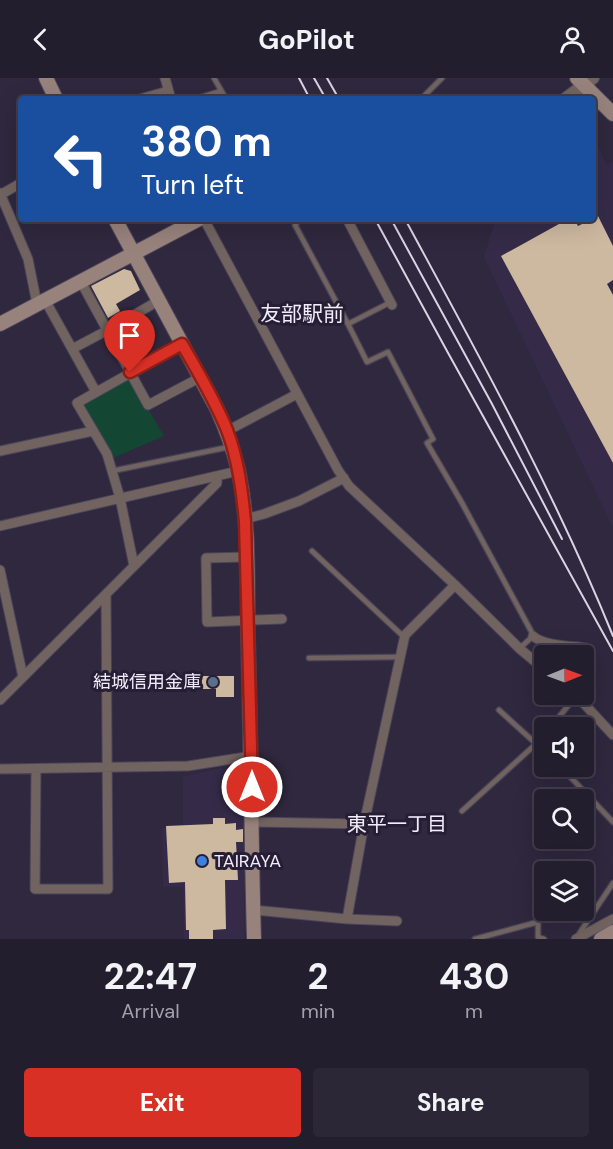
<!DOCTYPE html>
<html lang="en">
<head>
<meta charset="utf-8">
<style>
  :root { --surface:#231e2e; --page:#2b2736; --text:#f1f3f6; --muted:#a3a2aa; --line:#403c4a; --accent:#d93025 }
  body { margin:0; font-family:"DM Sans","Noto Sans JP",sans-serif; background:var(--page); color:var(--text); height:100vh; display:flex; flex-direction:column; font-size:22px; white-space:nowrap }
  * { box-sizing:border-box; margin:0 }
  p { font-size:20px; color:var(--muted) }
  .icon { flex:none; width:33px; height:33px; fill:none; stroke:currentColor; stroke-width:2; stroke-linecap:round; stroke-linejoin:round }
  .map { position:relative; height:861px; overflow:hidden }
  .sheet { display:flex; flex-direction:column; background:var(--surface); flex:1 }
  .sheet>* { flex:none }
  .banner { position:absolute; left:18px; top:18px; width:578px; height:126px; border-radius:6px; box-shadow:0 6px 24px #0002,0 0 0 2px var(--line); background:#1a4fa0; color:#fff; overflow:hidden }
  .needle { width:39px; rotate:89deg }
  .controls { position:absolute; left:534px; top:567px; display:grid; gap:12px }
  .controls a { display:grid; place-items:center; width:60px; height:60px; border-radius:6px; background:var(--surface); box-shadow:0 6px 24px #0002,0 0 0 2px var(--line); font-size:30px }
  .pin { position:absolute; display:grid; place-items:center; width:51px; height:51px; color:#fff; margin:-62px -26px; border-radius:50% 50% 50% 0; rotate:-45deg; box-shadow:0 0 6px #0007 }
  .pin .icon { rotate:45deg }
  .me { position:absolute; width:66px; margin:-33px; rotate:0deg; stroke-linejoin:round; filter:drop-shadow(0 0 4px #0008) }
  .turn { display:flex; align-items:center; gap:21px; height:126px; padding:0 24px; font-size:27px }
  .turn .icon { width:78px; height:78px; stroke-width:2.5 }
  .turn b { display:block; font-size:42px; line-height:51px }
  .eta { display:flex; justify-content:space-evenly; align-items:center; height:102px; text-align:center }
  .eta b { font-size:36px; font-weight:700; line-height:42px }
  .action { display:flex; gap:12px; margin-top:auto; padding:12px 24px }
  .action a { flex:1; height:69px; border-radius:6px; background:var(--accent); color:#fff; font-size:24px; font-weight:700; line-height:69px; text-align:center }
  .action a+a { background:var(--page); color:var(--text) }
  header { display:flex; justify-content:space-between; align-items:center; height:78px; padding:0 24px; background:var(--surface); font-size:27px; font-weight:700 }
  .map>svg:first-child { display:block }
</style>
</head>
<body>
<header><svg class="icon" aria-label="back" viewBox="0 0 24 24"><path d="M15 5l-7 7 7 7"/></svg>GoPilot<svg class="icon" aria-label="person" viewBox="0 0 24 24"><circle cx="12" cy="8" r="4"/><path d="M4 21q1-7 8-7t8 7"/></svg></header>
<div class="map">
<svg width="613" height="861" viewBox="0 0 613 861">
  <rect width="100%" height="100%" fill="#2f283e"/>
  <path fill="#352b48" d="M593 58 607 87 613 84V450L484 179 496 141H592Z
    M244 684V861H184L183 809H163L162 750 183 749V699Z"/>
  <path fill="#134733" d="M129 299 164 358 113 380 83 326Z"/>
  <path fill="#cdb8a0" d="M598 138 613 168V202L607 206 613 217V385L501 178 568 141H574L578 148Z
    M124 191 131 193 140 212 116 226 120 233 108 240 91 208Z
    M193 598H234V619H216V611H193Z
    M213 740H225V746L236 745V752L243 751V764H236L238 802H225L226 851 213 852V861H189V852H186L185 804 169 805 166 748 213 746Z"/>
  <g fill="none" stroke-linecap="round" stroke-linejoin="round">
    <g stroke="#4a4459" stroke-width="7">
      <path id="service" d="M214 0 226 21
        M422 20 442 0
        M195 21 221 13
        M300 141 295 147 348 246 391 224
        M348 246 367 284 388 274 433 361 427 365 462 425 531 553 533 558 520 570
        M112 393 229 369
        M312 473 405 560
        M309 580 400 579
        M499 632 544 673
        M550 650 576 618
        M560 688 613 744
        M462 733 537 665 544 656
        M543 794V820L538 844V859L544 861
        M579 856 613 805
        M475 861 538 844"/>
    </g>
    <g stroke="#4a4459" stroke-width="11">
      <path id="minor" d="M165 0 171 21
        M140 21 168 13
        M0 115 28 181 37 226
        M0 117 21 105
        M204 141 338 392 349 408 455 507 520 571 544 591
        M347 141 392 227
        M81 204 148 327 201 299
        M45 222 96 314
        M72 271 108 252 158 223
        M227 353 297 316
        M0 373 93 353
        M245 441 264 436 299 423 344 400
        M0 448 238 393
        M246 479 206 480 207 544 282 541
        M134 488 120 420 107 376 77 325 182 266
        M0 492 23 599
        M533 558C544 568 572 568 586 570
        M575 616 613 657
        M0 622 217 405V398
        M0 691 188 688 252 678
        M36 691 35 811H108L106 516
        M251 744 364 746
        M253 832 347 841 397 843
        M347 841 364 746 405 557 455 507
        M576 861 613 841"/>
    </g>
    <g stroke="#4a4459" stroke-width="14">
      <path id="tertiary" d="M565 21 593 0"/>
    </g>
    <g stroke="#4a4459" stroke-width="16">
      <path id="secondary" d="M46 0 56 21
        M577 0 613 36
        M115 141 217 331C226 351 233 370 238 391 250 445 247 505 248 560 251 660 251 761 254 861
        M0 246 199 141
        M601 861 613 854"/>
    </g>
    <use href="#service" stroke="#716360" stroke-width="4.5"/>
    <use href="#minor" stroke="#716360" stroke-width="9"/>
    <use href="#tertiary" stroke="#716360" stroke-width="12"/>
    <use href="#secondary" stroke="#97827c" stroke-width="14"/>
    <path stroke="#dad5e5" stroke-width="2" d="M299 0 310 21
      M314 0 326 21
      M327 0 339 21
      M375 141 447 273 613 573
      M391 141 492 326 562 461
      M405 141C479 278 554 413 613 558"/>
  </g>
  <g fill="none" stroke-linecap="round" stroke-linejoin="round">
    <g stroke="#8d1f18" stroke-width="15">
      <path id="route" d="M130 294 182 266C198 294 215 322 227 352 238 381 242 412 245 443L252 709"/>
    </g>
    <use href="#route" stroke="#d93025" stroke-width="10"/>
  </g>
  <circle fill="#5c6f8a" stroke="#261e34" stroke-width="2" cx="213" cy="604" r="6"/>
  <circle fill="#3f7fe0" stroke="#261e34" stroke-width="2" cx="202" cy="783" r="6"/>
  <g text-anchor="middle" dominant-baseline="central" stroke-width="6" stroke-linejoin="round" paint-order="stroke">
    <g font-size="18" fill="#f2edfc" stroke="#261e34" text-anchor="end">
      <text x="201" y="604">結城信用金庫</text>
      <text x="214" y="783" text-anchor="start">TAIRAYA</text>
    </g>
    <g font-size="20" fill="#f2edfc" stroke="#261e34">
      <text x="397" y="746">東平一丁目</text>
    </g>
    <g font-size="21" fill="#f2edfc" stroke="#261e34">
      <text x="302" y="236">友部駅前</text>
    </g>
  </g>
</svg>
<div class="controls">
<a><svg class="needle" viewBox="-14 -14 28 28"><path d="M0-13l5 13h-10z" fill="#e53935"/><path d="M0 13l5-13h-10z" fill="#a3a2aa"/></svg></a>
<a><svg class="icon" aria-label="sound" viewBox="0 0 24 24"><path d="M4 9h4l5-4v14l-5-4H4zM17 9q2 3 0 6"/></svg></a>
<a><svg class="icon" aria-label="search" viewBox="0 0 24 24"><circle cx="10" cy="10" r="6"/><path d="M15 15l6 6"/></svg></a>
<a><svg class="icon" aria-label="layers" viewBox="0 0 24 24"><path d="M12 4l9 5-9 5-9-5zM3 14l9 5 9-5"/></svg></a>
</div>
<div class="pin" style="left:130px;top:294px;background:#d93025"><svg class="icon" aria-label="arrive" viewBox="0 0 24 24"><path d="M6 21V4h12l-3 4 3 4H6"/></svg></div>
<svg class="me" style="left:252px;top:709px" viewBox="-20 -20 40 40"><circle r="17" fill="#d93025" stroke="#fff" stroke-width="3"/><path d="M0-11L8 9 0 5-8 9z" fill="#fff"/></svg>
<div class="banner">
<div class="turn"><svg class="icon" aria-label="left" viewBox="0 0 24 24"><path d="M17 20v-9H6M10 6l-5 5 5 5"/></svg><div><b>380 m</b>Turn left</div></div>
</div>
</div>
<section class="sheet">
<div class="eta">
<div><b>22:47</b><p>Arrival</p></div>
<div><b>2</b><p>min</p></div>
<div><b>430</b><p>m</p></div>
</div>
<div class="action"><a>Exit</a><a>Share</a></div>
</section>
</body>
</html>
